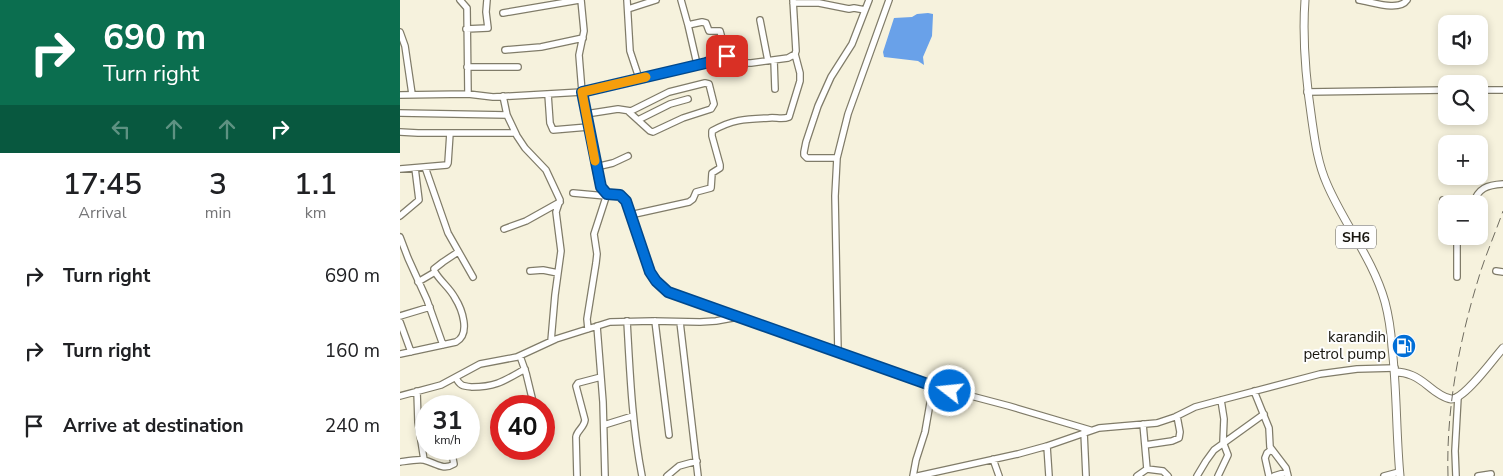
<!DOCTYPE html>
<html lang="en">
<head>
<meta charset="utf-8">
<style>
  :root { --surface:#fff; --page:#f6f6f6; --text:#202124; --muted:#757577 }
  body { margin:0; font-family:"Nunito Sans",sans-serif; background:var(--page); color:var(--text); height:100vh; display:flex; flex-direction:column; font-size:19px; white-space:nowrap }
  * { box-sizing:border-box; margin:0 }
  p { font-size:16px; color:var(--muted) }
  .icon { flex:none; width:28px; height:28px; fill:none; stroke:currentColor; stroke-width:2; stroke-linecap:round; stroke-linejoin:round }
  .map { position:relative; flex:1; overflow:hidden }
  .drawer { display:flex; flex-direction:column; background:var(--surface); width:400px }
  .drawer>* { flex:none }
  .hud { background:#0b6e4f; color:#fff; overflow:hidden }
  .buttons { position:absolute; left:1038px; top:15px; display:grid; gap:10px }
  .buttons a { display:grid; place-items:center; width:50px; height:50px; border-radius:10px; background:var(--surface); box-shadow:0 2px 8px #0003; font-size:25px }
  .speed { position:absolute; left:15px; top:395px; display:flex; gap:10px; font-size:25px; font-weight:700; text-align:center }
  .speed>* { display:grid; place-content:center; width:65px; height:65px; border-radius:50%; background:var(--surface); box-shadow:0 2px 8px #0003; line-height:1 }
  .speed small { font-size:12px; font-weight:400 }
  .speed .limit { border:8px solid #d22; background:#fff; color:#111 }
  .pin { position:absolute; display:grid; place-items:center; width:42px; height:42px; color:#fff; margin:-21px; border-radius:10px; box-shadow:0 2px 8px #0006 }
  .me { position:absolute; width:55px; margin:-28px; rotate:286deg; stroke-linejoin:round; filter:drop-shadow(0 0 4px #0008) }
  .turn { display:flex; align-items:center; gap:18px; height:105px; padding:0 20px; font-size:22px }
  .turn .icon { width:65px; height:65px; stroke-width:2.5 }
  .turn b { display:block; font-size:35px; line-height:42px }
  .lanes { display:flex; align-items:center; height:48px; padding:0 20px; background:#0003; justify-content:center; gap:25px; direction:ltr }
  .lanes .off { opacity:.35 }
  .eta { display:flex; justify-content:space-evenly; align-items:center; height:85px; text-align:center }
  .eta b { font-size:30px; font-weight:600; line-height:35px }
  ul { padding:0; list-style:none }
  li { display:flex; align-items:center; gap:15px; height:75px; padding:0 20px }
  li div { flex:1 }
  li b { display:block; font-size:19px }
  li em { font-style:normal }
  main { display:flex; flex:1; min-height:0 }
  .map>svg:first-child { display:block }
</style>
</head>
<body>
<main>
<section class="drawer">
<div class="hud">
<div class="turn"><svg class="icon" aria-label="right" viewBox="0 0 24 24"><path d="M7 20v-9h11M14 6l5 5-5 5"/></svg><div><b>690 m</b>Turn right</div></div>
<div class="lanes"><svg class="icon off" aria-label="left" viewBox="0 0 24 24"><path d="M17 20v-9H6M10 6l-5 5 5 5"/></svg><svg class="icon off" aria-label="ahead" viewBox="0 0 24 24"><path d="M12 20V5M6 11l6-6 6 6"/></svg><svg class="icon off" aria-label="ahead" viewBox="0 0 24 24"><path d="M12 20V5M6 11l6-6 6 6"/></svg><svg class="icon" aria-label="right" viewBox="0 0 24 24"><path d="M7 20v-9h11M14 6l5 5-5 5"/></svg></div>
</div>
<div class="eta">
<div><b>17:45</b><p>Arrival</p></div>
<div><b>3</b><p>min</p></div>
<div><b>1.1</b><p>km</p></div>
</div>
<ul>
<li><svg class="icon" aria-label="right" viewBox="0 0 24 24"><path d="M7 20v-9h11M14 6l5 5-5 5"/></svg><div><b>Turn right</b></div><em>690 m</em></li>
<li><svg class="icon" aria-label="right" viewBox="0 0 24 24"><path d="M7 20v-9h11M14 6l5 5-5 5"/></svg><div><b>Turn right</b></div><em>160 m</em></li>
<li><svg class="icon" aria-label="arrive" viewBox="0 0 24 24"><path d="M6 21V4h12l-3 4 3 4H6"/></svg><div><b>Arrive at destination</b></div><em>240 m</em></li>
</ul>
</section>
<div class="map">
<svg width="1103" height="476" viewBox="0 0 1103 476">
  <rect width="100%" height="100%" fill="#f6f2dd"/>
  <path fill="#69a1e9" d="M528 13 533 14V15L532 36 523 57 524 65 518 61 484 57 483 52 494 18 512 17 517 14Z"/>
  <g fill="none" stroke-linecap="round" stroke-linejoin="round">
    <g stroke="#807c69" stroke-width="8">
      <path id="minor" d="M60 0 67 8 68 94
        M181 0 184 31 179 55 182 92 198 180C205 200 216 189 226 201L250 271 256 281 268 292 533 386 609 406 690 430
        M227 0 230 51 239 78
        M281 0 288 25
        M959 0C972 2 999 12 1007 0
        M393 3H419L449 9 454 8 465 10
        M228 9 256 0
        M103 13 179 0
        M360 20 368 61
        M66 29 88 28 86 12 87 0
        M0 32 5 46 12 94
        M105 50 141 47 183 38
        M374 60 375 89
        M297 64 288 25 302 22 306 23 309 31H320L327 57
        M67 67H118
        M1079 90H1103
        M907 92 1046 90
        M148 94 150 123 153 130 188 127
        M0 95 68 94 93 97 182 92 306 63 327 57 342 63H351L388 58 395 54 396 51 393 0
        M103 96 107 115 117 136 125 148 146 170 160 200 156 212 161 251 155 295 151 341
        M0 113 107 115
        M186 114 218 109 231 111 269 92 305 83 309 84 314 104 311 109 283 118 253 132 250 131 228 111
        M238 120 270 104 288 99
        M0 132 18 133H115
        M437 158H407L404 155V152L406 142 418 106 431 77 452 44 469 0
        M25 167 48 233 73 277
        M196 167 213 163 228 156
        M0 169 47 165 48 163 50 133
        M173 193 206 196
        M1043 200 1042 213 1046 216
        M1073 204C1078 188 1087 185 1103 184
        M230 215 289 202 293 199 296 192 311 188 312 173 320 168V165L312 136V131C333 119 346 119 369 118 376 117 382 120 389 117L400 81V73L395 54
        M0 216 19 200 15 168
        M104 229 126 221 160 202
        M1057 236V277
        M0 237 8 258 27 300 43 345
        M130 271 143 270 158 273
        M1096 271 1103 272
        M18 282 35 272 34 269 43 262 58 252
        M0 316 30 307
        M227 321C230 373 232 425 242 476
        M255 321 269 435
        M0 322 11 352
        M280 322 298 476
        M197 326 203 402 205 476
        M188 329 187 319 196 263 197 254 194 234 207 194
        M438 352 435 196 437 158 448 114 489 0
        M0 354 56 342C71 334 62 309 55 298 50 288 40 281 35 272
        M120 356 126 373 134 406
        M56 378C60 386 63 386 72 387 96 387 104 381 125 369
        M17 391 18 422 24 460
        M854 391 869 428 870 447 886 468 888 476
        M0 396 41 385 80 364 117 357 156 339 210 322 253 321 300 322 316 321 338 317
        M743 424 747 469
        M204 425 233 416
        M684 432 686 476
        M745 445 772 441 779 438 780 432 777 416
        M647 446 649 476
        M593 459 599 476
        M0 462C7 461 17 459 24 460 36 463 43 471 54 464L51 449
        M177 476 176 437C177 430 184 428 185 420L176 386 178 383 201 377
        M267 476 279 466 297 461
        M513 476 516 460 525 432 533 386
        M518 476 618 454 647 446 699 428 757 423 775 417 795 407 821 400 920 374 957 369 995 368
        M737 476 747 469 763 471 768 476
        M797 476 806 461 814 450 864 414
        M818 476 828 455 823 442 824 419 821 400
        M869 476 865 458 867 453 871 450
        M874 476 887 472
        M984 476 999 472
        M1056 476 1055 451 1058 397
        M1078 476 1091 474"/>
    </g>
    <g stroke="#807c69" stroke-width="9">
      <path id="major" d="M905 0C902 41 906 81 912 121 915 142 918 164 927 184 944 224 973 259 985 302 989 317 991 332 992 347 997 390 996 433 1000 476
        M995 372C1008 372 1017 377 1027 385 1033 390 1043 398 1051 399 1064 400 1094 358 1103 348"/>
    </g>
    <use href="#minor" stroke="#fff" stroke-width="5.5"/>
    <use href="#major" stroke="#fff" stroke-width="7"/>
    <path stroke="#6f6c60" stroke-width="1" stroke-dasharray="10 5" stroke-linecap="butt" d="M1048 476C1046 410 1059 342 1078 280 1085 256 1095 234 1103 211"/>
  </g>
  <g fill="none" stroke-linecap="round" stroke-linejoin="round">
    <g stroke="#01488c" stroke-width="12">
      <path id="route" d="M327 56 306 63 182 92 201 187 207 194 220 195 226 201 250 272 256 281 268 292 533 386 550 391"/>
    </g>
    <use href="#route" stroke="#016fd7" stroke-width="9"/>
    <path stroke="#f59e0b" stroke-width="9" d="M195 161 182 92 246 77"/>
  </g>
  <defs>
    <g id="fuel-disc" transform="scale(1.25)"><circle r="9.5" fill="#016fd7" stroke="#fefefe"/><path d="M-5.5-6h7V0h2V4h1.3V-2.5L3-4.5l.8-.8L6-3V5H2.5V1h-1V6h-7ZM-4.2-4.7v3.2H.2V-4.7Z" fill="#fff"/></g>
  </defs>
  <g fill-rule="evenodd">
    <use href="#fuel-disc" x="1004" y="346"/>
  </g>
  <g text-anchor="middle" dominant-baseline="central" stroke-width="4" stroke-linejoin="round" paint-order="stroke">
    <rect fill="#fefefe" stroke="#5c5b56" stroke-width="1" x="936" y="225.5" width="40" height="23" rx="4"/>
    <g font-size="14" font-weight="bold" fill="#17150e">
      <text x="956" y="237">SH6</text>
    </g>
    <g font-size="15" fill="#17150e" stroke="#fefefe" text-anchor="end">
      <text x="986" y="337">karandih<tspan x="986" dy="17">petrol pump</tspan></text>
    </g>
  </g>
</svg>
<div class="buttons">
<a><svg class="icon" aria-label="sound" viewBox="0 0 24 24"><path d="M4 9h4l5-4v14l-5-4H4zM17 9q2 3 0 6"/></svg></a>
<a><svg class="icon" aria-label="search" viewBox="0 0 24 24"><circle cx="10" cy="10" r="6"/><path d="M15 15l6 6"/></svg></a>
<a>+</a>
<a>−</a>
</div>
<div class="speed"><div>31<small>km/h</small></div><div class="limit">40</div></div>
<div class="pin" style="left:327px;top:56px;background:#d93025"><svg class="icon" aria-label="arrive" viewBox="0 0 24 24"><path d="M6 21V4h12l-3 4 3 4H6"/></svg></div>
<svg class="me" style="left:550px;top:391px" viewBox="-20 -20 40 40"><circle r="17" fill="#016fd7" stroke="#fff" stroke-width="3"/><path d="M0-11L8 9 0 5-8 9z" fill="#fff"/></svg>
</div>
</main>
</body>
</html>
